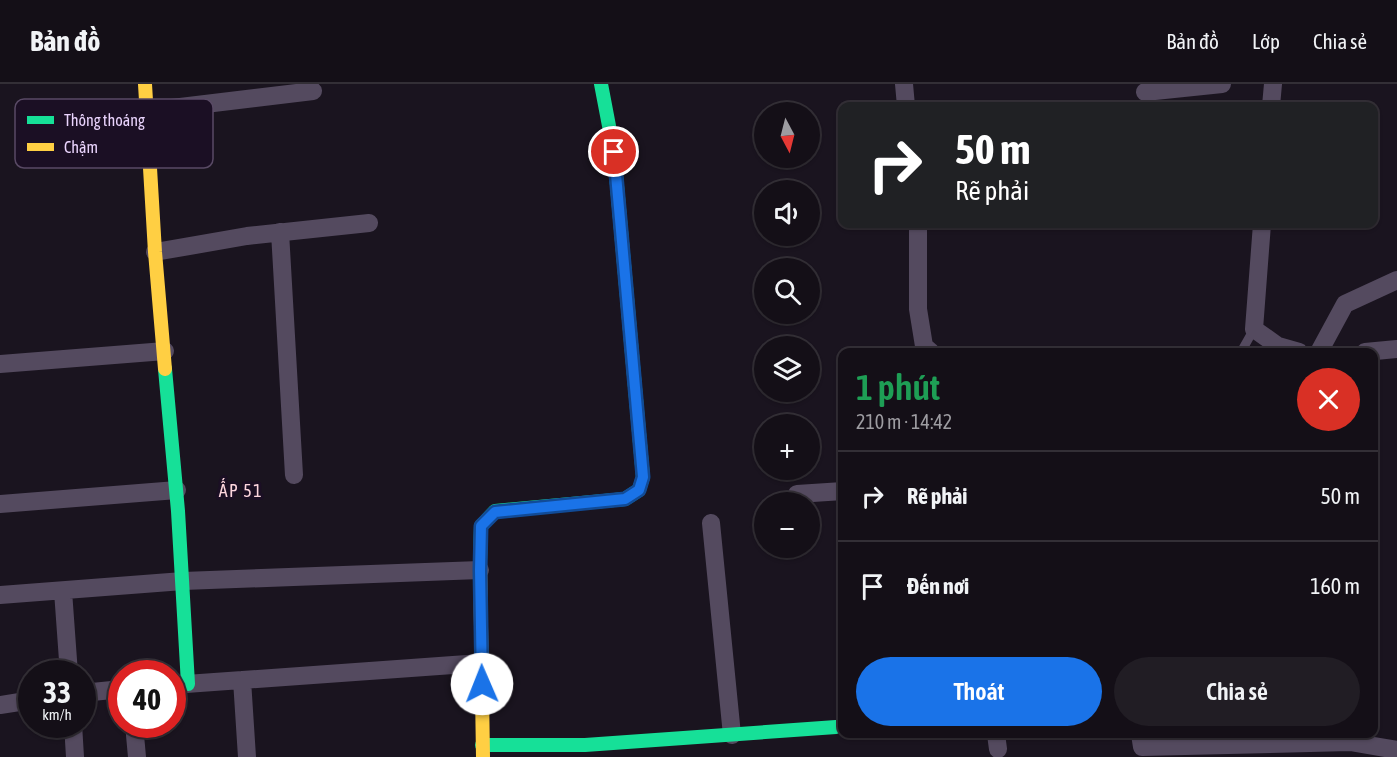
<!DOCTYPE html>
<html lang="vi">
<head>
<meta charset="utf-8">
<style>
  :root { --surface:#140f17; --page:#211d24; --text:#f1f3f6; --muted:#9d9ca1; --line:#332f36; --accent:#1a73e8 }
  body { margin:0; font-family:"Asap Condensed",sans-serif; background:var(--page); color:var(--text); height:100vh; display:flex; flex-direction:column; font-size:22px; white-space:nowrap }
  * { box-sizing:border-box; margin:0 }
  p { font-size:20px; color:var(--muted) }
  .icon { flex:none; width:33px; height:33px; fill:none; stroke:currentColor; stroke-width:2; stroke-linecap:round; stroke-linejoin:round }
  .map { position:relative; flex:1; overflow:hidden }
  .drawer { position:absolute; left:838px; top:264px; width:540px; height:390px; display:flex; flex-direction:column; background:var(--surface); border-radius:12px; box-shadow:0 2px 4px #0004,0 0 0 2px var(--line) }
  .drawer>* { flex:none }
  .guide { position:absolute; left:838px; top:18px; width:540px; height:126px; border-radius:12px; box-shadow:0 2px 4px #0004,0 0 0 2px var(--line); background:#202124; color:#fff; overflow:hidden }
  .needle { width:39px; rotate:173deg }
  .buttons { position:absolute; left:754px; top:18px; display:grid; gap:12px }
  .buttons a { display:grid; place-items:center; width:66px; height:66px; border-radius:50%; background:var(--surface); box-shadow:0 2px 4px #0004,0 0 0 2px var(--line); font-size:30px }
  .speed { position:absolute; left:18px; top:576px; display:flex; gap:12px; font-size:30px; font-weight:700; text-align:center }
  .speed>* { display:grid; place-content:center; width:78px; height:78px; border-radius:50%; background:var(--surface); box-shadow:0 2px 4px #0004,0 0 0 2px var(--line); line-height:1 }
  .speed small { font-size:15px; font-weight:400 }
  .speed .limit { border:9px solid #d22; background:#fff; color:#111 }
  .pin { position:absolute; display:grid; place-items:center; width:51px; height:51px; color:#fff; margin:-26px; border:3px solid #fff; border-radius:50%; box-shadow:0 2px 6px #0007 }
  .me { position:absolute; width:66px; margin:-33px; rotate:359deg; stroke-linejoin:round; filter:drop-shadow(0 0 4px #0008) }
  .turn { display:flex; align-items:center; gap:21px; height:126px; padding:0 18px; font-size:27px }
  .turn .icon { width:78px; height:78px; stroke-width:2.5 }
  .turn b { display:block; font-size:42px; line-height:51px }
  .round { display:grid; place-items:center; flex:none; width:63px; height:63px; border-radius:32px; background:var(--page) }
  .summary { display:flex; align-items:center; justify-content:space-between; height:102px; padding:0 18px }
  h1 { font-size:36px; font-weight:600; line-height:45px; color:#1e9e55 }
  .action { display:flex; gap:12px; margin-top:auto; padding:12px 18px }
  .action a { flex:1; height:69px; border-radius:36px; background:var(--accent); color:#fff; font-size:24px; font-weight:600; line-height:69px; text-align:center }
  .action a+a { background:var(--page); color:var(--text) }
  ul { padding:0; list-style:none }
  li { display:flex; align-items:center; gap:18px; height:90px; padding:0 18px; border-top:2px solid var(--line) }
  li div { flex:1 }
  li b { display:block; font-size:22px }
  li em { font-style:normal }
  header { display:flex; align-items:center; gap:36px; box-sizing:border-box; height:84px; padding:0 30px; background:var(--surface); border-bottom:2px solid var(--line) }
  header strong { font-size:28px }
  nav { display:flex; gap:33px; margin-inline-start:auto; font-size:21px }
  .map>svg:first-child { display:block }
</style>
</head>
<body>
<header>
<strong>Bản đồ</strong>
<nav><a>Bản đồ</a><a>Lớp</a><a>Chia sẻ</a></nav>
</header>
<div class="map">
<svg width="1397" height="673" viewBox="0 0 1397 673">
  <rect width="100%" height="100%" fill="#1a141f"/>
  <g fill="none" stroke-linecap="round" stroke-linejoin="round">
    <path stroke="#544a5f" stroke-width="9" d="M1241 268 1254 245"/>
    <path stroke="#544a5f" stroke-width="18" d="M904 0 906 22
      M1145 8 1222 0
      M1271 22 1273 0
      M147 27 313 7
      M918 140V225L924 262 931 268
      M1262 140 1254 245 1278 262 1299 268
      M280 148 294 391
      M155 168 247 152 369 139
      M1319 268 1345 220 1397 196
      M1365 268 1397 265
      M0 280 165 267
      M797 410 843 407
      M0 420 177 406
      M711 439 732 651
      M63 507 69 590
      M0 511 183 497 480 486
      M242 596 247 673
      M172 601 481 579
      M82 609 122 605
      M0 621 32 616
      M73 640 75 673
      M134 640 137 673
      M996 650 998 665
      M1140 650 1142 663 1350 658 1397 666"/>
    <path stroke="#16e098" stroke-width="14" d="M165 285 178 427 188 600
      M480 477 481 442 495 427 625 415 639 406 643 393 614 68 601 0
      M482 661H585L836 643"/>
    <path stroke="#ffcf43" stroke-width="14" d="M145 0 155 168 165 285
      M480 477 483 673"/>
  </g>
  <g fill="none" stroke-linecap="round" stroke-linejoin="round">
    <g stroke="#114b97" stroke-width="15">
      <path id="route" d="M482 600 480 486 481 442 495 428 625 415 639 406 643 393 614 68"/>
    </g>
    <use href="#route" stroke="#1a73e8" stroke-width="10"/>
  </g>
  <g text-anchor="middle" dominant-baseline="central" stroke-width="6" stroke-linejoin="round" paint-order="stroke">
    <g font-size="18" letter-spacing="1.5" fill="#fdd6de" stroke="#1b0f24">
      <text x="241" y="406">ẤP 51</text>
    </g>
  </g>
  <rect x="15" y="15" width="198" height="69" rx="9" fill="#1b0f24" stroke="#594a65" stroke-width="1.5"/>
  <rect x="27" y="32" width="27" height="8" fill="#16e098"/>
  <rect x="27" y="59" width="27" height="8" fill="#ffcf43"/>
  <g font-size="16" fill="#ead4fd">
    <text x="64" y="42">Thông thoáng</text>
    <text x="64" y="69">Chậm</text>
  </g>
</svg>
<div class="buttons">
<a><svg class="needle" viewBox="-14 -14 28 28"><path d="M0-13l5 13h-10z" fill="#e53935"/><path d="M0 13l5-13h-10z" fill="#9d9ca1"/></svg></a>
<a><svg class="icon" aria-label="sound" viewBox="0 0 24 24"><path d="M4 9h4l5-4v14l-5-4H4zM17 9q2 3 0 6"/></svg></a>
<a><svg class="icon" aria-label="search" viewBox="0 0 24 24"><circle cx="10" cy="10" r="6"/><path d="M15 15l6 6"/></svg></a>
<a><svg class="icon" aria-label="layers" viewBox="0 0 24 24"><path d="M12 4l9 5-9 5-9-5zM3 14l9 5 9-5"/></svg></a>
<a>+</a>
<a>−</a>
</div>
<div class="speed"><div>33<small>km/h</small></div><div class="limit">40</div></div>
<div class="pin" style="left:614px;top:68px;background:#d93025"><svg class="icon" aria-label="arrive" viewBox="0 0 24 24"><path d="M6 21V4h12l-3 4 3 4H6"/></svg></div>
<svg class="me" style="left:482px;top:600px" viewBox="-20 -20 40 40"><circle r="19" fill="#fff"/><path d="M0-13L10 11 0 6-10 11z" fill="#1a73e8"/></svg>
<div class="guide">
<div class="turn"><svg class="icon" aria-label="right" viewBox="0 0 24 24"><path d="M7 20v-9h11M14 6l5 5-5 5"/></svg><div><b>50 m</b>Rẽ phải</div></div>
</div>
<section class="drawer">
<div class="summary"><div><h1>1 phút</h1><p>210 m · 14:42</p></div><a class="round" style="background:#d93025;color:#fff"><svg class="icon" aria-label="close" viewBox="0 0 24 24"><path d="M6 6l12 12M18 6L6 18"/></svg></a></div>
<ul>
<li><svg class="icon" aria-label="right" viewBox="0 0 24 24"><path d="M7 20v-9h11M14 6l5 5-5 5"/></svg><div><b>Rẽ phải</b></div><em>50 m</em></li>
<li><svg class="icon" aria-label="arrive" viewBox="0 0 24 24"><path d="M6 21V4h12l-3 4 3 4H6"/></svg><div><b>Đến nơi</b></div><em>160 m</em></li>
</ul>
<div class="action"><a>Thoát</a><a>Chia sẻ</a></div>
</section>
</div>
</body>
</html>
